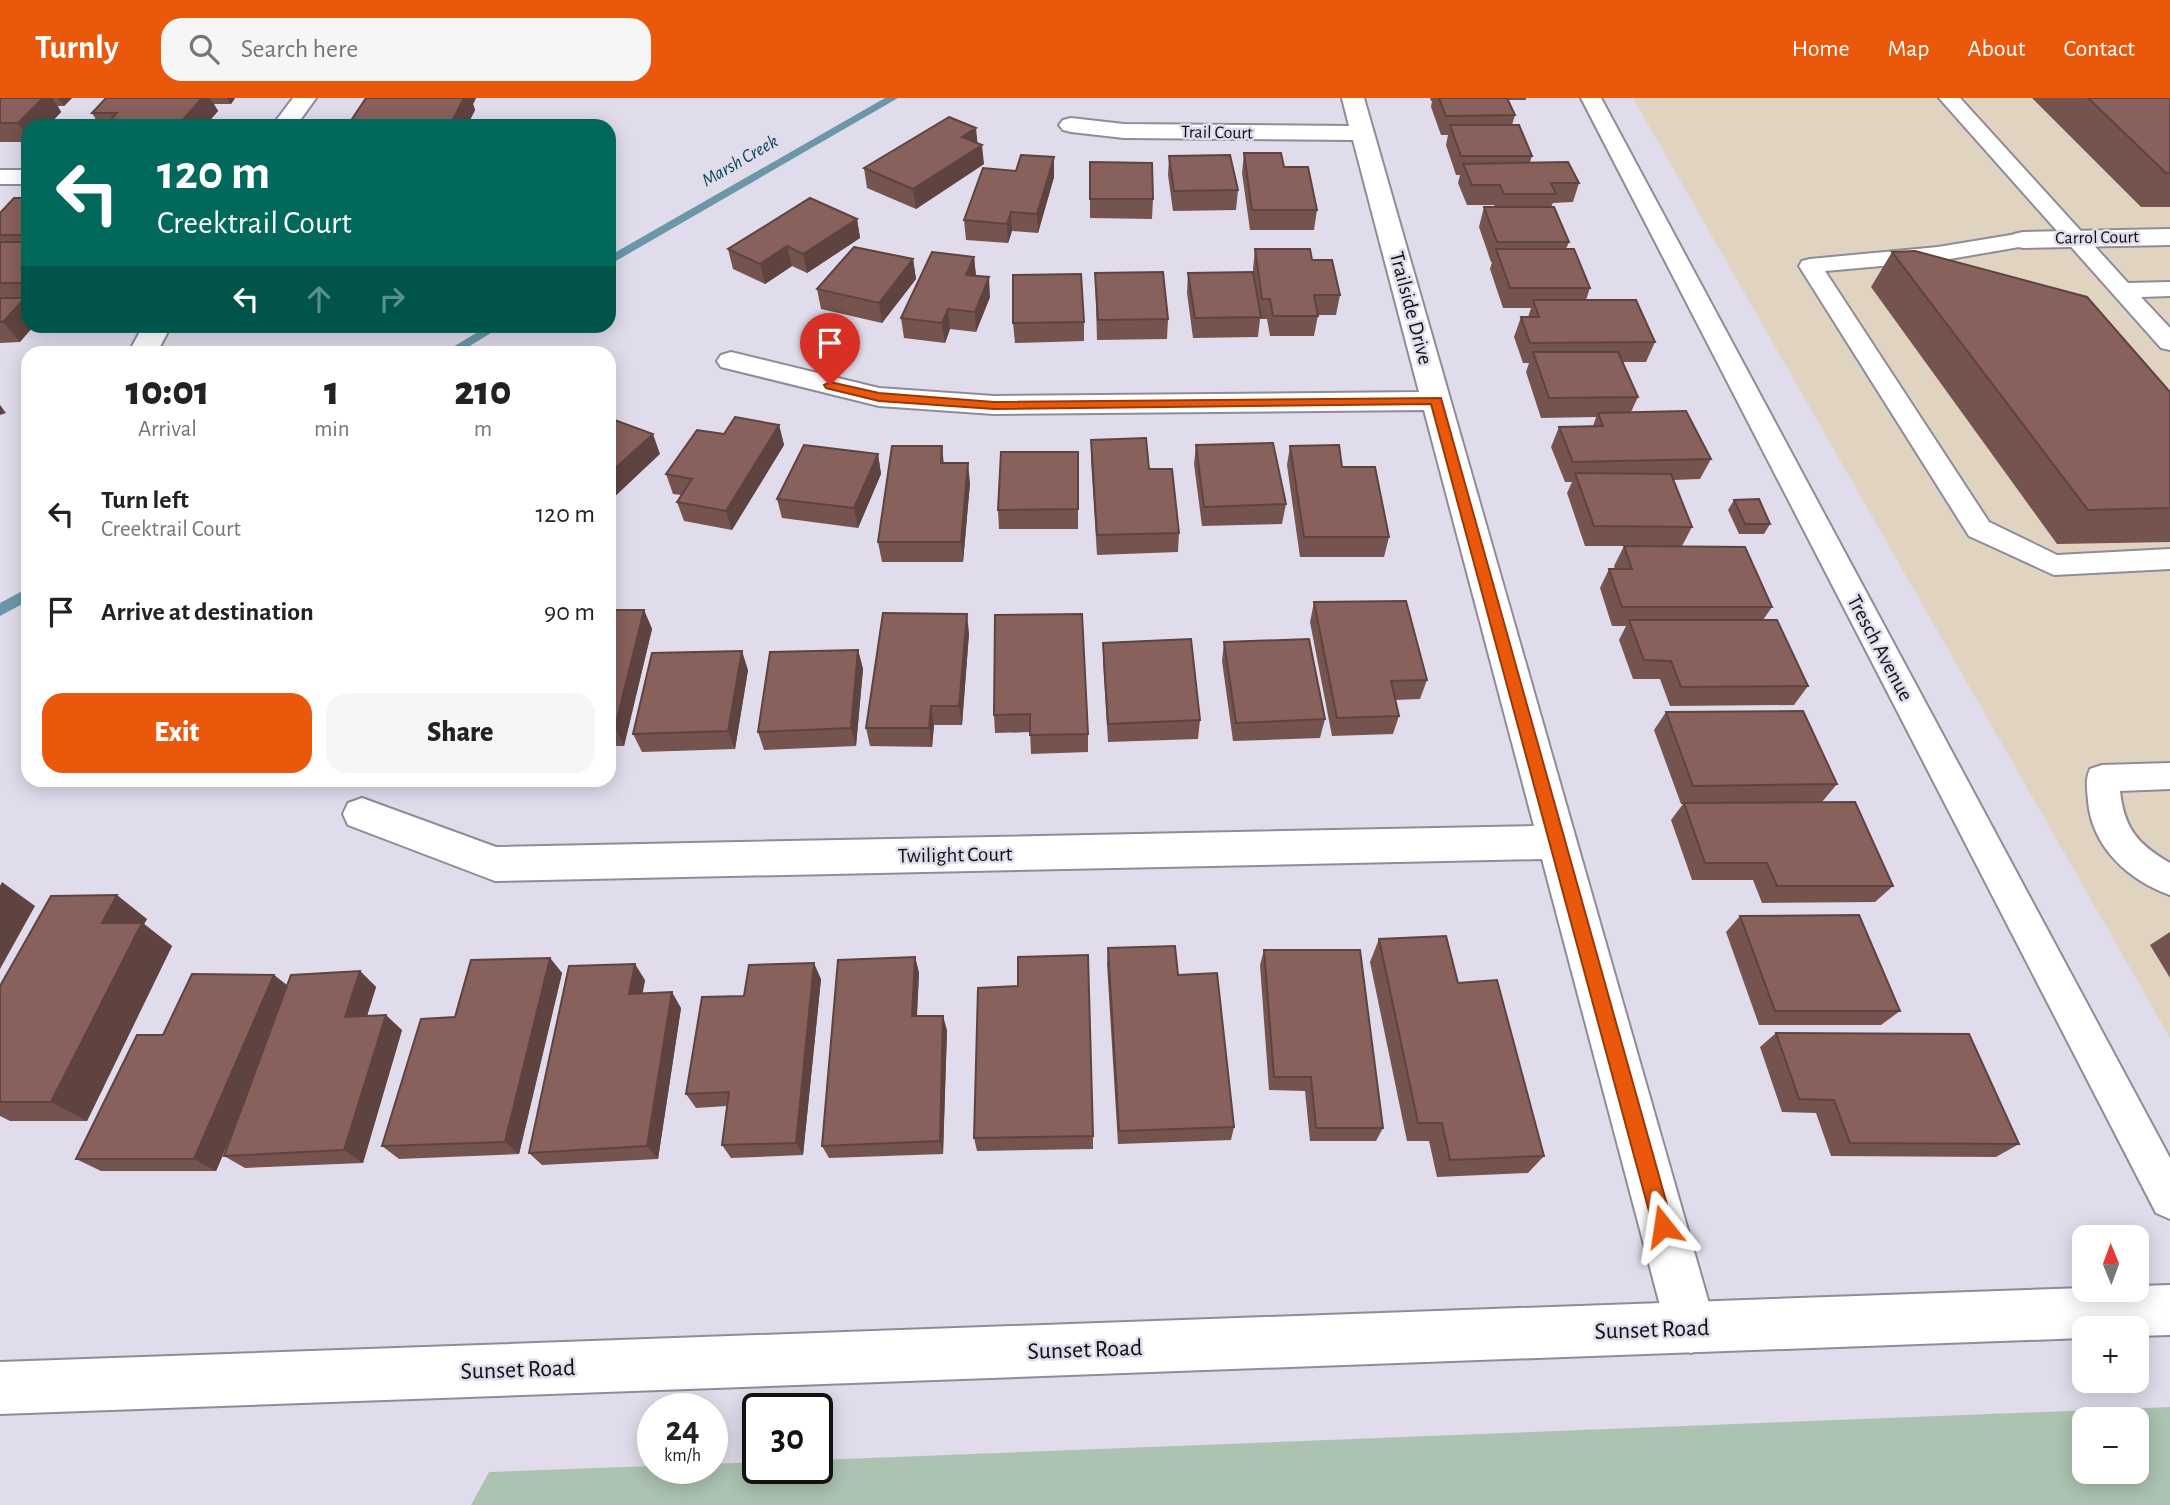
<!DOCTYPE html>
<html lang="en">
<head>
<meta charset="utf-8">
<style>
  :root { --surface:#fff; --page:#f6f6f6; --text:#222; --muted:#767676; --accent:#ea580c }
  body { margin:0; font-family:"Alegreya Sans",sans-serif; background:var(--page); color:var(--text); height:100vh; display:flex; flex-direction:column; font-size:26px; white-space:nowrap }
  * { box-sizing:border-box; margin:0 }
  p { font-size:23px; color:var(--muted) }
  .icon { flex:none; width:38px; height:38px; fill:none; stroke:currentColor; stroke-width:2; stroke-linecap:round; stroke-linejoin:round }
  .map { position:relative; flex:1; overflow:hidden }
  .side { position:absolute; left:21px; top:248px; width:595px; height:441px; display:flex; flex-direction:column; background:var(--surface); border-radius:21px; box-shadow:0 4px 18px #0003 }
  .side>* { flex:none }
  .guide { position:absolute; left:21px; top:21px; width:595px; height:214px; border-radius:21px; box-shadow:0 4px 18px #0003; background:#00695c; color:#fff; overflow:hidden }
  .needle { width:46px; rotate:359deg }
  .tools { position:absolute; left:2072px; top:1127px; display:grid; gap:14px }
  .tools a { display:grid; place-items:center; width:77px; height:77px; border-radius:14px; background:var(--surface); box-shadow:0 4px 18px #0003; font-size:35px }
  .speed { position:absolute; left:637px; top:1295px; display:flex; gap:14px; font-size:35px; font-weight:700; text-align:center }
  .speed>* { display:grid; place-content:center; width:91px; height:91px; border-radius:50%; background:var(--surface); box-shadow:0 4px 18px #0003; line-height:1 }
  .speed small { font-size:18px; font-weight:400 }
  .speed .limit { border:4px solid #111; border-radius:10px; background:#fff; color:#111 }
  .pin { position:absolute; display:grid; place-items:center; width:60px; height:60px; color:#fff; margin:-72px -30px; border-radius:50% 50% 50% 0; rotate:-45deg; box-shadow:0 0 7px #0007 }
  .pin .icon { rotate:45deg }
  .me { position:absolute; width:77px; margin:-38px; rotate:345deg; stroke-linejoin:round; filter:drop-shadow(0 0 5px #0008) }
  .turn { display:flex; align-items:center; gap:24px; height:147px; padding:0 21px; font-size:32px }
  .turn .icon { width:91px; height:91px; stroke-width:2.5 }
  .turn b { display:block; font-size:49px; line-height:60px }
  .lanes { display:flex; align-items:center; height:66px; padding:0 21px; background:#0003; justify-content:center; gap:35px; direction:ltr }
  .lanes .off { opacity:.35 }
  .eta { display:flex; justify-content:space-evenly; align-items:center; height:119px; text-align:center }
  .eta b { font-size:42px; font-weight:800; line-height:49px }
  .button { display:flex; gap:14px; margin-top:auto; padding:14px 21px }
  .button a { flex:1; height:80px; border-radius:21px; background:var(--accent); color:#fff; font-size:28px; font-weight:800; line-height:80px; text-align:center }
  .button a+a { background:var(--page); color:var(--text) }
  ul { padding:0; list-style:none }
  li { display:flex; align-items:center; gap:21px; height:98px; padding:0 21px }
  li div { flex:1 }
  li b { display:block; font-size:26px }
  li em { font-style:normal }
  header { display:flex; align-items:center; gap:42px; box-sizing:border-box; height:98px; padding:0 35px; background:var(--accent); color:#fff }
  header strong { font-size:33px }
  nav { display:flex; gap:38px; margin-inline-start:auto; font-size:24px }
  .search { width:490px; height:63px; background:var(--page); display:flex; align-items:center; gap:18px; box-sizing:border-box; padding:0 24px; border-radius:21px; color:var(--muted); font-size:26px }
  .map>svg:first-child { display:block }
</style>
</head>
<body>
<header>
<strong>Turnly</strong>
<div class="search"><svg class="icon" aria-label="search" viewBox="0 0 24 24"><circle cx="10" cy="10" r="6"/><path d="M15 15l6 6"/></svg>Search here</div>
<nav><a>Home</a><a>Map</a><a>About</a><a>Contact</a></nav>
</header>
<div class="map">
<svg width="2170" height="1407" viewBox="0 0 2170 1407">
  <rect width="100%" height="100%" fill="#e1dcec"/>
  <path fill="#e0d4c0" d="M1633 0H2170V940Z"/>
  <path fill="#acc3b1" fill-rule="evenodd" d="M2170 1309V1407H471L489 1374 653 1368V1370H712V1366L758 1364V1370H817V1362ZM2084 1321H2137V1374H2084Z"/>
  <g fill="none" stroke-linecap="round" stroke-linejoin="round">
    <path fill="#6b97a8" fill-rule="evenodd" d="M885 0H898L609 167V158Z
      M488 228H502L457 256H441Z
      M28 490V503L0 518V505Z"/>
    <g stroke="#8f8b99" stroke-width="4">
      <path id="service" d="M1581 0H1601L2170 1060V1121L2156 1115Z
        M1939 0H1960L2128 185 2170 184V198L2141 199 2170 230V252L2161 250Z
        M2023 135 2031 137 2034 142 2031 147 1938 163 1825 173 1989 424 2057 457 2170 451V471L2054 477 1969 438 1799 168 1802 163 1810 161 1938 149Z
        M2170 665V691L2120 693C2124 730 2137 746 2170 765V797C2128 782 2092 749 2088 703 2087 690 2085 682 2090 671L2102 667Z"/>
    </g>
    <g stroke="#8f8b99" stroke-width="4">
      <path id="minor" d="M293 0H316L296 28H272Z
        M1342 0H1364L1716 1230 1709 1248 1691 1255 1673 1248 1666 1230 1542 761 495 783 348 727 343 716 348 705 362 700 496 749 1534 728 1424 312 994 316 879 308 721 269 717 263 721 257 731 254 879 290 994 298 1419 294 1353 42 1124 40 1071 34 1063 32 1059 27 1063 22 1071 20 1124 26 1349 28Z
        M0 72H28V86H0Z
        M2170 131V147L2023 150 2014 148 2010 142 2014 136 2023 134Z
        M143 228H171L156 256H132L130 252Z"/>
    </g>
    <g stroke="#8f8b99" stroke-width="4">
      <path id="tertiary" d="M2170 1187V1237L2137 1238V1230H2084V1240L0 1316V1264L2084 1190 2137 1192V1188Z"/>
    </g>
    <use href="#service" fill="#fff" fill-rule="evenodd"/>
    <use href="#minor" fill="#fff" fill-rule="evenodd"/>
    <use href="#tertiary" fill="#fff" fill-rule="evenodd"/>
  </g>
  <path fill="#75534f" d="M0 0H72L64 8H58L61 14 48 28H28V44H0Z
    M106 0H235L231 6H214L218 13 205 28H100L92 15Z
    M366 0H476L473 6 475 12 467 28H352L350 24Z
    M1430 0H1526V2H1508L1515 17 1512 27 1532 58 1530 64 1579 85 1573 104 1553 105 1551 109 1569 144 1566 151 1590 190 1586 202 1655 244 1646 264H1623L1638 299 1631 314 1711 361 1700 381 1673 382 1692 429 1682 448H1585L1567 395 1572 384H1565L1551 349 1559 329 1593 328 1596 319 1541 320 1526 274 1529 265H1523L1514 239 1521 219H1528L1531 210H1503L1490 171 1492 164H1491L1479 129 1484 109H1495L1494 107H1467L1458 85 1460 77H1456L1446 47 1448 37H1441L1431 9 1432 3H1431Z
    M2032 0H2170V109H2141Z
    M977 45 984 66 916 111 867 90 864 70Z
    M1244 55 1284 69 1317 112 1314 132H1250L1242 75Z
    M1169 58 1238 92 1236 112 1173 113 1168 77Z
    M1054 59V79L1038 135 1012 133 1008 145 966 142 964 122 1016 73Z
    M1090 64 1153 101 1152 121 1090 120Z
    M28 100V228L20 244 0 245V115Z
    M857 121 860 140 807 175 792 168 765 186 733 171 728 151Z
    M1255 151 1312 162 1340 197 1336 217H1318L1314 238H1270L1267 221H1260L1258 239 1193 240 1187 195 1188 175 1255 187 1253 171Z
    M1892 154 2170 294V444L2057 446 1871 189Z
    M974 159 976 178 990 199 976 234 950 231 945 245 904 240 901 220Z
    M913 161 916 181 882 225 821 211 817 191Z
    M1095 175 1168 221 1167 241 1097 242Z
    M1084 224V243L1015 245 1013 225Z
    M779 327 784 347 732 432 684 423 677 404 681 397 673 396 666 376 724 336Z
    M1091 342 1149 371 1179 435 1178 454 1097 457 1091 361Z
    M1196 347 1286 406 1282 426 1202 428 1194 366Z
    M1290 348 1342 369 1389 439 1384 459H1300L1287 367Z
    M1078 354V431H999L998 412Z
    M878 356 881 376 858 430 782 420 777 401Z
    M944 365 970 385 963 464H882L878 444Z
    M1734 402 1770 426 1764 436H1739L1728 412Z
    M1624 448 1772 509 1763 522 1808 588 1794 607 1670 608 1660 581H1633L1619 542 1626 528H1612L1600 490 1609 471H1615L1614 468Z
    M1314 504 1427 582 1420 601 1395 602 1399 618 1393 636 1332 638 1310 524Z
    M609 512H644L652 531 624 648H609Z
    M995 517 1088 636V654L1031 656 1030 634 995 635 994 617Z
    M969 535 962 627H934L932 649 870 648 866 630Z
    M1224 544 1325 621 1320 640 1233 643 1222 563Z
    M1103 545 1200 622 1198 641 1108 644 1103 564Z
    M858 552 863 571 856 648 764 652 758 634Z
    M748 572 735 651 642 654 633 636Z
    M1666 614 1837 686 1822 704 1893 788 1875 804 1762 805 1753 782H1692L1671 722 1683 706H1681L1654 632Z
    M1740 818 1900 913 1881 927H1759L1726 834Z
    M147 821 144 826 172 848 87 1023H10L0 1018V888Z
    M2170 834V880L2150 847Z
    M1379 841 1458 885 1544 1058 1528 1075 1437 1079 1429 1043H1407L1370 864Z
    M1108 850 1178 877 1234 1029 1231 1042 1118 1046 1107 866Z
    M1264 852 1383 1030 1376 1043H1310L1305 993 1269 992 1260 867Z
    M915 859 919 875 917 918 947 932 943 1056 829 1060 822 1048Z
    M550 860 562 875 519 1056 399 1061 382 1048 455 919Z
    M360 873 376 889 367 918 402 932 363 1065 245 1070 224 1058 234 1032 216 1073H101L76 1061 163 937 274 877 287 887Z
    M821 881 803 1057 731 1060 722 1047 727 1008 696 1010 686 996 744 898Z
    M645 882 642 896 681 910 658 1061 542 1067 529 1055Z
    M1776 935 2019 1046 1996 1059 1831 1058 1816 1015 1782 1014 1760 949Z
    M1093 1038V1051L977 1053 974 1040Z"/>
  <path fill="#5f4340" d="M43 0H52L61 14 48 28H28V39L18 25Z
    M58 0H72L64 8Z
    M202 0H210L218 13 205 28H182L180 25Z
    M227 0H235L231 6Z
    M464 0H476L473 6 475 12 467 28H454L452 23Z
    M976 30 978 49 962 39Z
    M982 47 984 66 916 111 913 91Z
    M1054 59V79L1038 135 1037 116Z
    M1011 114 1012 133 1008 145 1007 126Z
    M857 121 860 140 807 175 803 156Z
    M787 148 792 168 765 186 760 166Z
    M974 159 976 179 966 177Z
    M913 161 916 181 882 225 879 205Z
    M989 179 990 199 976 234 975 214Z
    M25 200 28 205V228H34L20 244 3 224Z
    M948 211 950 231 945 245 942 225Z
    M0 307 6 315 0 317Z
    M779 327 784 347 732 432 726 413Z
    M653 336 660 356 609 404V376Z
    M942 348 944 368 941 365Z
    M878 356 881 376 858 430 854 410Z
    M968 365 970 385 963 464 961 444Z
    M644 512 652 531 624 648 615 629Z
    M967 516 969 535 962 627 959 608Z
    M858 552 863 571 856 648 851 630Z
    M742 553 748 572 735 651 728 633Z
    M931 608 934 627 932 649 929 630Z
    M2 784 35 808 0 871V788Z
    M117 797 147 821 144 826 172 848 87 1023 51 1004 102 825Z
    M915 859 919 875 916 933 912 918Z
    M550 860 562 875 519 1056 505 1044Z
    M814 865 821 881 803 1057 796 1045Z
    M635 866 645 882 640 911 629 896Z
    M360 873 376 889 362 934 345 919Z
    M274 877 292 892 216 1073 194 1061Z
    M672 894 681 910 658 1061 647 1048Z
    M386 917 402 932 363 1065 344 1052Z
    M943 918 947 932 943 1056 940 1043Z"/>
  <path fill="#88605c" stroke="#5f4340" stroke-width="2" d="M0 0H43L18 25H0Z
    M106 0H202L180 25 108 24 117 15H92Z
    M366 0H464L452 23 350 24Z
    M1439 0H1507L1515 17 1446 18Z
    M2088 0H2170V75H2166Z
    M949 19 976 30 962 39 982 47 913 91 864 70Z
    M1450 27H1519L1532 58H1461Z
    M1244 55H1281L1284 69H1308L1317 112H1252Z
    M1021 57 1054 59 1037 116 1011 114 1007 126 964 122 983 70 1016 73Z
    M1230 57 1238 92 1174 93 1169 58Z
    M1090 64 1152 65 1153 101H1090Z
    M1568 64 1579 85H1551L1556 96H1504L1500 87H1472L1463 66Z
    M14 100H28V137H0V115Z
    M810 100 857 121 803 156 787 148 760 166 728 151Z
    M1484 109H1554L1569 144H1497Z
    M0 144H28V185H0Z
    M854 149 913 161 879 205 817 191Z
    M1255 151H1310L1312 162H1332L1340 197H1314L1318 218H1273L1270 201H1262Z
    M1496 151H1574L1590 190H1510Z
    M1915 153 2087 199 2170 294V410L2088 412 1892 154Z
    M932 154 974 159 966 177 989 179 975 214 948 211 942 225 901 220Z
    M1163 174 1168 221 1098 222 1095 175Z
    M1253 174 1261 219 1195 220 1188 175Z
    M1081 176 1084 224 1013 225V177Z
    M0 200H25L3 224H0Z
    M1533 202H1636L1655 244 1530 245 1521 219H1539Z
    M1533 254H1618L1638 299 1549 300Z
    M1686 313 1711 361 1573 364 1559 329 1603 328 1598 315Z
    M735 319 779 327 726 413 677 404 692 381 666 376 697 332 724 336Z
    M609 320 653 336 609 376Z
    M1146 340 1149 371H1172L1179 435 1097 437 1091 342Z
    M1273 345 1286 406 1204 409 1196 347Z
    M804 347 878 356 854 410 777 401Z
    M1339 347 1342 369H1375L1389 439H1304L1290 348Z
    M892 348H942L941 365H968L961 444H878Z
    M1001 354H1078V411L998 412Z
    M1575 375 1671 376 1692 429 1594 428Z
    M1759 401 1770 426H1745L1734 402Z
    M1624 448 1745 449 1772 509H1622L1609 471H1632Z
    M1406 503 1427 582 1391 583 1399 618 1337 620 1314 504Z
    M609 512H644L615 629 609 630Z
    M883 515 967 516 959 608H931L929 630H866Z
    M1082 516 1088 636 1030 637V616L994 617 995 517Z
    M1629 522H1777L1808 588 1681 589 1671 563 1644 562Z
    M1191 541 1200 622 1108 626 1103 545Z
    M1309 541 1325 621 1236 625 1224 544Z
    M858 552 851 630 758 634 770 554Z
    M742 553 728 633 633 636 652 555Z
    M1803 613 1837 686 1693 688 1666 614Z
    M1855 704 1893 788H1777L1767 765H1705L1684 705Z
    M117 797 102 825H142L51 1004H0V888L51 798Z
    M1859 817 1900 913H1775L1740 818Z
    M1446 838 1458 885 1497 882 1544 1058 1450 1062 1442 1025H1418L1379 841Z
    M1175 848 1178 877 1217 875 1234 1029 1119 1033 1108 850Z
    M1264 852H1360L1383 1030H1316L1311 979H1274Z
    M1088 857 1093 1038 974 1040 978 890 1018 888V859Z
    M915 859 912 918H943L940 1043 822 1048 838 862Z
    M550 860 505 1044 382 1048 421 921 455 919 471 862Z
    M814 865 796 1045 722 1047 729 994 686 996 702 899 744 898 749 867Z
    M635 866 629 896 672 894 647 1048 529 1055 569 868Z
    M360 873 345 919 386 917 344 1052 224 1058 291 877Z
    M192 876 274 877 194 1061H76L137 937H163Z
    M1776 935 1969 936 2019 1046 1850 1045 1834 1002 1799 1001Z"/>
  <path fill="#ea580c" stroke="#983908" stroke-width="2" d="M830 284 879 295 994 304 1441 300 1673 1128 1670 1135 1663 1138 1656 1135 1653 1128 1431 306 994 311 879 303 826 290 824 287Z"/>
  <g text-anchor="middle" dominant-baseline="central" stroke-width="5" stroke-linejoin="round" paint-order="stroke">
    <g font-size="18" fill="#110f14" stroke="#e1dcec">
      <text transform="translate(1217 35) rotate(1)">Trail Court</text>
      <text transform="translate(2097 140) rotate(-1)">Carrol Court</text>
    </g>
    <g font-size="19" font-style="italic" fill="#044659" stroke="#e1dcec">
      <text transform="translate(740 63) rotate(-30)">Marsh Creek</text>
    </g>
    <g font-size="21" fill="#110f14" stroke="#e1dcec">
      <text transform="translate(1411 210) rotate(75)">Trailside Drive</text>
      <text transform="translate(1880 550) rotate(62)">Tresch Avenue</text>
      <text transform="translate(955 757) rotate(-1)">Twilight Court</text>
    </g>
    <g font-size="24" fill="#110f14" stroke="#e1dcec">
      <text transform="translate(1652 1232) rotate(-2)">Sunset Road</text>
      <text transform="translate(1085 1252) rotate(-2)">Sunset Road</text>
      <text transform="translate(518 1272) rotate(-2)">Sunset Road</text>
    </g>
  </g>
</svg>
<div class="tools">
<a><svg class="needle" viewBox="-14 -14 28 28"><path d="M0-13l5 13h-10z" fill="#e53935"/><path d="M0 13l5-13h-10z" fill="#767676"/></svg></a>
<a>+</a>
<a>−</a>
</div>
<div class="speed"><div>24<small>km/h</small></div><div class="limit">30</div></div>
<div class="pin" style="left:830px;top:287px;background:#d93025"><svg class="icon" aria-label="arrive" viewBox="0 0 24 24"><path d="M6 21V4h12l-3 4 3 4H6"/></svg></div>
<svg class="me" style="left:1663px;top:1128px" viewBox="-20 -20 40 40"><path d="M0-17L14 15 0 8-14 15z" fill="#ea580c" stroke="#fff" stroke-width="4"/></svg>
<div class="guide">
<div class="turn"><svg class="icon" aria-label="left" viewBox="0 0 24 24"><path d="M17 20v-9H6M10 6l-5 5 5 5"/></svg><div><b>120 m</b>Creektrail Court</div></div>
<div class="lanes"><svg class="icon" aria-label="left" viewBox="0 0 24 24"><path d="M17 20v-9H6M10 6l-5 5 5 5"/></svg><svg class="icon off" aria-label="ahead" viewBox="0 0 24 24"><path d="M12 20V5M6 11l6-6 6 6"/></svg><svg class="icon off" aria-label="right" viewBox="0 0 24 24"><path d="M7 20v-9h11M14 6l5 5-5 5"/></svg></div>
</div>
<section class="side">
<div class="eta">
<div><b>10:01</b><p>Arrival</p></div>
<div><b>1</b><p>min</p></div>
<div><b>210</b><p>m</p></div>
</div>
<ul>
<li><svg class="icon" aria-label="left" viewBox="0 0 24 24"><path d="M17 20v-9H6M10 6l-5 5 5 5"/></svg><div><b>Turn left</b><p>Creektrail Court</p></div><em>120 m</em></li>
<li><svg class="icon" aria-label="arrive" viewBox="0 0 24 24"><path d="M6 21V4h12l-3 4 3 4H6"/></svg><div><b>Arrive at destination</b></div><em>90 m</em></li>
</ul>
<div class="button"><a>Exit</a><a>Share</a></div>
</section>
</div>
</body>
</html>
